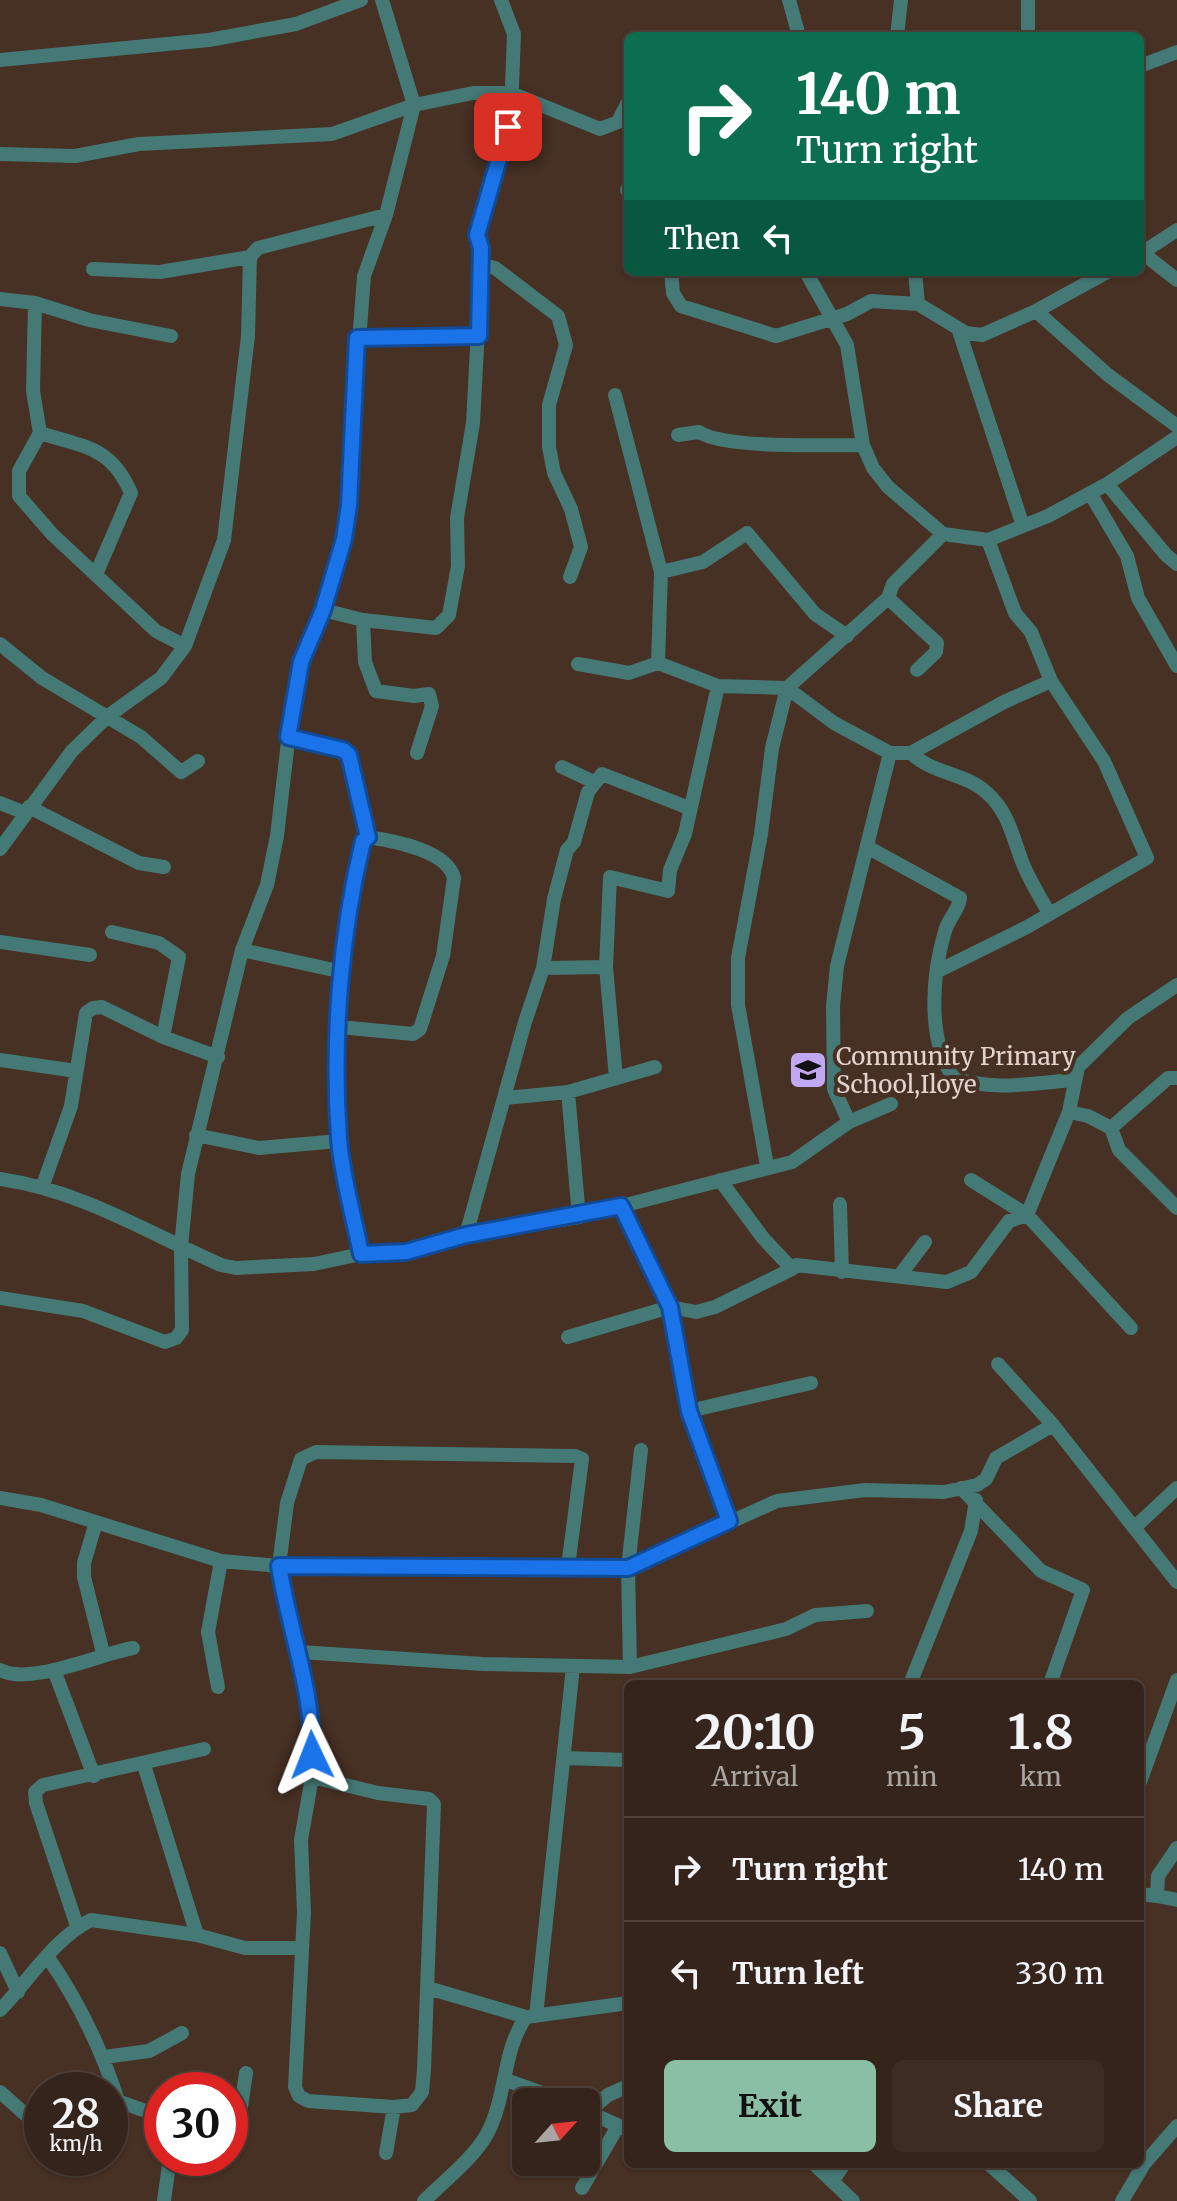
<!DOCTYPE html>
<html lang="en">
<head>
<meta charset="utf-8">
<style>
  :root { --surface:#35241b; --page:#3d2c24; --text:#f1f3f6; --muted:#aaa4a3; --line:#4f413a; --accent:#8abfa5 }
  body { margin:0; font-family:Merriweather,serif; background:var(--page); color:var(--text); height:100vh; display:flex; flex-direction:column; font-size:30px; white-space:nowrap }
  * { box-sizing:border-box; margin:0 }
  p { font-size:26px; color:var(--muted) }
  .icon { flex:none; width:44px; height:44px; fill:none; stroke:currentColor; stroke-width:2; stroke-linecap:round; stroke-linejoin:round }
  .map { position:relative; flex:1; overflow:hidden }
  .sheet { position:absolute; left:624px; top:1680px; width:520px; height:488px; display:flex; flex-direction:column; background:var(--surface); border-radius:12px; box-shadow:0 2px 6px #0004,0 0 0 2px var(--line) }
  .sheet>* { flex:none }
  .hud { position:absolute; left:624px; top:32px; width:520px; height:244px; border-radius:12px; box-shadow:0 2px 6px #0004,0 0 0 2px var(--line); background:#0b6e4f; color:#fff; overflow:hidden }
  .needle { width:52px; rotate:63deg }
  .fabs { position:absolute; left:512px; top:2088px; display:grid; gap:16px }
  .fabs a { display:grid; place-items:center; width:88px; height:88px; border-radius:12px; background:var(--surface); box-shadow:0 2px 6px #0004,0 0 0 2px var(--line); font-size:40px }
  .speed { position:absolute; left:24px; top:2072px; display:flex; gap:16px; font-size:40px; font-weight:700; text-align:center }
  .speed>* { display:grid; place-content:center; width:104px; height:104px; border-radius:50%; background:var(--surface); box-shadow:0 2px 6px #0004,0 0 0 2px var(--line); line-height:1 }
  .speed small { font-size:20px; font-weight:400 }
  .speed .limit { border:12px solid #d22; background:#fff; color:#111 }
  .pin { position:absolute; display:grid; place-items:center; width:68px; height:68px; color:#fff; margin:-34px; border-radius:16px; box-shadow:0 4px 12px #0006 }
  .me { position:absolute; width:88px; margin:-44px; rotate:358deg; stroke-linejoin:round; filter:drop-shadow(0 0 6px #0008) }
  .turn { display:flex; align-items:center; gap:28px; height:168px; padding:0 40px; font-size:36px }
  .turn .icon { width:104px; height:104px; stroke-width:2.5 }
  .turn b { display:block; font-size:56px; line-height:68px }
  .then { display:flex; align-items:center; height:76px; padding:0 40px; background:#0003; gap:16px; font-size:30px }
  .eta { display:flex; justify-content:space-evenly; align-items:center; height:136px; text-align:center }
  .eta b { font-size:48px; font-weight:700; line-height:56px }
  .button { display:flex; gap:16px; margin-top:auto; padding:16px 40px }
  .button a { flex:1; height:92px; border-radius:12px; background:var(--accent); color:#111; font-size:32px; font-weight:700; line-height:92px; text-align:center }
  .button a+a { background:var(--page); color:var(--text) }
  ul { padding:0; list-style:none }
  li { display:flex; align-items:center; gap:24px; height:104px; padding:0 40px; border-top:2px solid var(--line) }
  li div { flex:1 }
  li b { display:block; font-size:30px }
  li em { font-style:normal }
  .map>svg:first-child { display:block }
</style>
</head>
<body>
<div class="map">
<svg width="1177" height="2201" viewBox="0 0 1177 2201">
  <rect width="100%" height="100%" fill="#473024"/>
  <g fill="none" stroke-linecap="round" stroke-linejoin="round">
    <path stroke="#447975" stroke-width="14" d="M789 0 799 36
      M1028 0V36
      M897 36 901 0
      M0 60 209 40 296 24 361 0
      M1140 66 1177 52
      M0 154 75 156 139 144 332 134 414 105 473 93H511L600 129 618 122 627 104
      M627 190H628
      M1140 251 1177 280
      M1140 254 1177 230
      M93 269 160 272 250 257 258 248 386 215
      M671 272 673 293 681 306 776 336 847 314 871 301 918 304 966 333 982 335 1036 311 1107 272
      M806 272 847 345 863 445 873 468 888 487 943 534 988 540 1048 516 1107 484 1177 437
      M915 272 918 304
      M481 273 487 266 495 268 558 316 566 345 549 405V447L554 473 571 509 581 547 570 577
      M0 299 35 303 89 320 171 336
      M35 303 33 391 40 433 19 471V496L52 534 156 631 185 646
      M1036 311 1108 375 1177 426
      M958 328 1023 526
      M357 338 479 336
      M40 433C84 447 111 446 131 493L97 572
      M678 435 699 432C725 449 827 445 863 445
      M1107 484 1166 555 1177 564
      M1090 493 1127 556 1138 598 1177 666
      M661 572 703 562 747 533 815 614 847 636
      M888 598 937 643 936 652 917 670
      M323 610 363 620 436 628 449 615 458 566 457 518 473 423 481 273 477 235 501 160 511 113 514 34 501 0
      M363 620 365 662 376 691 414 696 429 694 432 706 417 753
      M0 644 42 678 141 737 181 772 198 761
      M658 663 718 686 787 688 834 723 890 753H911L1004 702 1051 681
      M578 664 629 673 658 663 661 572 615 395
      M288 737 343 750 349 755 368 837
      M911 753C932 774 966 773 987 793 1009 812 1013 839 1023 864 1030 881 1040 897 1049 913
      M562 767 594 782
      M0 803 25 813
      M29 807 139 863 164 867
      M869 848 960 898C959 910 948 919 945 931 932 974 927 1039 953 1077 988 1092 1036 1083 1073 1080
      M0 849 72 751 108 716 161 678 185 646 224 540 248 336 250 257
      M112 932 159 943 179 957 163 1037
      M0 942 90 955
      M242 950 343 972
      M543 968 606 967
      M938 971 1027 927 1147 858 1104 761 1051 681 1031 632 1015 613 988 540
      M339 1027 413 1034 420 1029 443 956 454 878C447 850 394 841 368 837
      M0 1060 76 1071
      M616 1078 606 967 610 877 668 891 670 870 685 834 718 686
      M568 1092 579 1217
      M506 1098 568 1092 655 1067
      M1069 1112 1088 1116 1111 1128 1119 1150 1177 1208
      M849 1122 834 1089 833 1006 837 966 890 753
      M1111 1128 1168 1078H1177
      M196 1135 259 1148 339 1141
      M767 1166 738 1005V958L761 834 772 748 787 688 888 598 893 584 943 534
      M0 1179C82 1191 146 1232 221 1265L236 1268 314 1264 361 1254 406 1252 466 1235 579 1217 792 1162 849 1122 891 1104
      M720 1180 763 1238 792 1269 796 1265 947 1282 971 1272 1009 1221 1027 1215 1069 1112 1078 1067 1128 1018 1177 985
      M971 1180 1027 1215 1131 1328
      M43 1185 71 1106 86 1013 93 1008 102 1007 163 1037 218 1057
      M840 1204 842 1272
      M621 1206 670 1307 689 1411 729 1521
      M466 1235 525 1022 543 968 554 899 567 850 574 842 588 792 602 774 689 808
      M361 1254C354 1217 342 1177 339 1140 332 1042 340 936 363 841L368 837
      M900 1275 925 1242
      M0 1298 83 1311 165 1342 176 1338 182 1330 181 1247 188 1174 242 950 267 885 277 836 294 690 323 610 344 539 364 276 386 215 414 105 382 0
      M568 1337 670 1307 696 1312 715 1307 792 1269
      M998 1364 1053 1425 1177 1582
      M689 1411 811 1383
      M961 1488 1041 1571 1083 1590 1050 1684
      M0 1498 41 1505 221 1561 279 1566 628 1568 777 1501 865 1490 944 1492 977 1485 986 1479 996 1458 1053 1425
      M96 1522 84 1563V1577L103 1653
      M1134 1528 1177 1488
      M300 1652 483 1664 630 1667 786 1629 815 1615 867 1611
      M630 1667 628 1568 641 1450
      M0 1670C29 1686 100 1654 133 1648
      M54 1670 94 1776
      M910 1684 971 1531 976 1500
      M218 1687 208 1632 221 1561
      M564 1758 628 1760
      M144 1765 197 1935
      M312 1777 378 1793 429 1799 434 1804 424 2070 422 2092 412 2105 394 2107 308 2101 299 2096 295 2087 304 1912 301 1840 312 1777 313 1734 309 1693 288 1620 279 1566 287 1503 301 1459 316 1452 575 1456 582 1459 568 1567
      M1140 1782 1177 1680
      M1140 1894 1157 1896 1158 1876 1177 1848
      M1157 1896 1177 1900
      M77 1926 36 1803 35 1792 43 1785 204 1749
      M0 1953 18 1992
      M47 1956C79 2002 101 2047 118 2101L162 2117
      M428 1988 526 2017
      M0 2010C29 1981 53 1939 91 1920L197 1935 245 1948H300
      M536 2016 573 1667
      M104 2057 149 2051 182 2033
      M506 2080 568 2102
      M0 2092 34 2122
      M586 2111 628 2130
      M588 2112 608 2095 628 2086
      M230 2118 241 2107 246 2073
      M386 2153 394 2107
      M814 2164 853 2201
      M989 2164 1030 2201
      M833 2180 844 2164
      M582 2188 618 2126
      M164 2201 170 2158
      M424 2201C444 2181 473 2159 487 2134 507 2097 502 2051 526 2017L628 2003
      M1122 2201 1144 2164 1177 2126"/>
  </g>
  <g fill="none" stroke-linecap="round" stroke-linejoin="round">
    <g stroke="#114b97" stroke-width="20">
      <path id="route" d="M312 1755C313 1689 289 1630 279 1566L628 1568 729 1521 689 1411 670 1307 621 1206 466 1235 406 1252 361 1254C354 1217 342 1177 339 1139 332 1042 340 936 363 841L368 837 349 755 343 750 288 737 301 662 323 610 344 539 349 505 357 338 479 336 481 248 477 235 508 127"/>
    </g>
    <use href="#route" stroke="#1a73e8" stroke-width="14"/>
  </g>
  <defs>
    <g id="school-square" transform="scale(2)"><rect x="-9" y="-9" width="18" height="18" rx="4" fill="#c1a8f3" stroke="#473024"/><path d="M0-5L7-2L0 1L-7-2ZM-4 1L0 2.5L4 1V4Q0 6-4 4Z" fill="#111"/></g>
  </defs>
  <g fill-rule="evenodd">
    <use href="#school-square" x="808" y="1070"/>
  </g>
  <g text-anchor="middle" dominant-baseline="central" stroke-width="8" stroke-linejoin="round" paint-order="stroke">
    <g font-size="24" fill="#e2d3cc" stroke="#473024" text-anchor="start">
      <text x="836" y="1056">Community Primary<tspan x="836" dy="28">School,Iloye</tspan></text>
    </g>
  </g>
</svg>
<div class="fabs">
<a><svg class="needle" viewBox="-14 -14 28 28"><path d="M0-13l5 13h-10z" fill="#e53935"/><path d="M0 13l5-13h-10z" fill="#aaa4a3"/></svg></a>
</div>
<div class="speed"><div>28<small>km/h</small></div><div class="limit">30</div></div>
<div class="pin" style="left:508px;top:127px;background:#d93025"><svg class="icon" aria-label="arrive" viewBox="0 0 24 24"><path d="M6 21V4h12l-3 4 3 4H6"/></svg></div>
<svg class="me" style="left:312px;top:1755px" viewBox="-20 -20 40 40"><path d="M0-17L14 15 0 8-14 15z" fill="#1a73e8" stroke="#fff" stroke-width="4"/></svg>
<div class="hud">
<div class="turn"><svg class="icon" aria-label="right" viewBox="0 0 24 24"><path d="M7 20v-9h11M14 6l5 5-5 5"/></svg><div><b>140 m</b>Turn right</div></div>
<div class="then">Then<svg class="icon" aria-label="left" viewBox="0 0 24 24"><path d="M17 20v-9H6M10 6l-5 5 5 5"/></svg></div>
</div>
<section class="sheet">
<div class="eta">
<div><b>20:10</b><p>Arrival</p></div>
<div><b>5</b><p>min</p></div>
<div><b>1.8</b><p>km</p></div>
</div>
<ul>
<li><svg class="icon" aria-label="right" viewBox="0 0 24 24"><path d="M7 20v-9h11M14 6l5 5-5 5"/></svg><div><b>Turn right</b></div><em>140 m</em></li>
<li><svg class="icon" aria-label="left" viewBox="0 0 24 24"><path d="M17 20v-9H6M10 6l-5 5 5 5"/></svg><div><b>Turn left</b></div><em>330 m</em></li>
</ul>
<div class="button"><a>Exit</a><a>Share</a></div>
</section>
</div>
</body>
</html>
